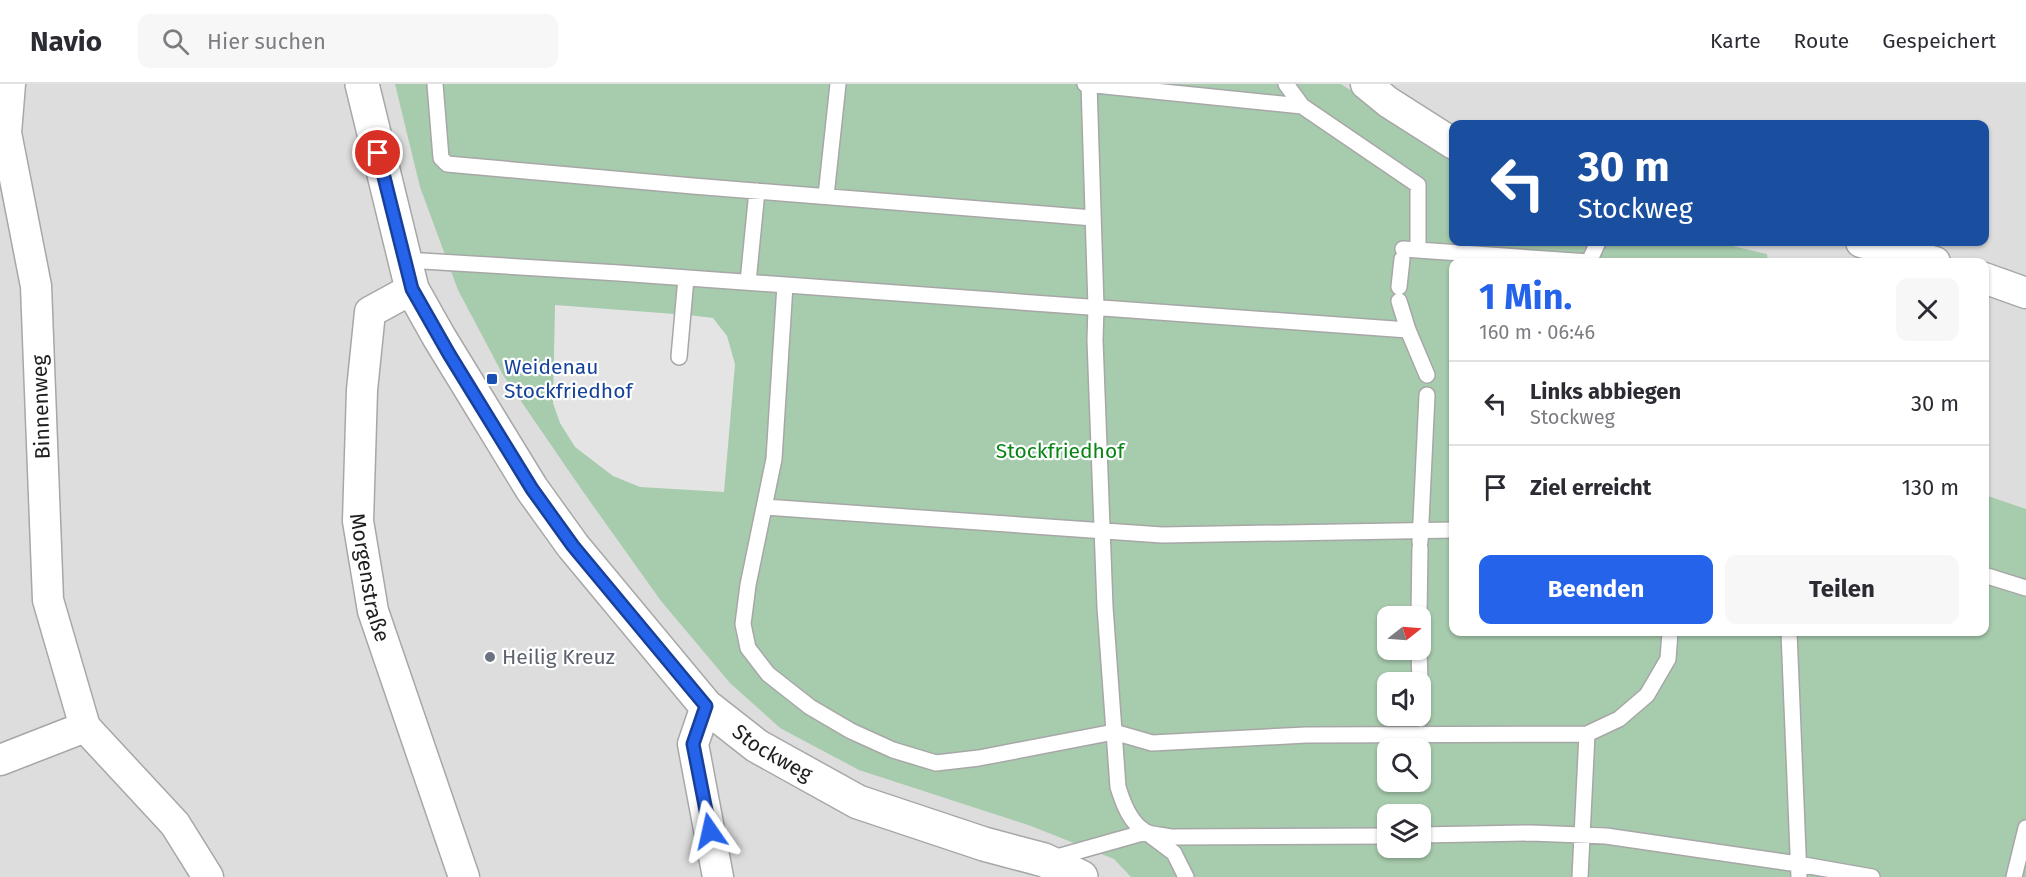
<!DOCTYPE html>
<html lang="de">
<head>
<meta charset="utf-8">
<style>
  :root { --surface:#fff; --page:#f7f7f7; --text:#2b2b33; --muted:#7c7c81; --line:#e1e1e2; --accent:#2563eb }
  body { margin:0; font-family:"Fira Sans",sans-serif; background:var(--page); color:var(--text); height:100vh; display:flex; flex-direction:column; font-size:22px; white-space:nowrap }
  * { box-sizing:border-box; margin:0 }
  p { font-size:20px; color:var(--muted) }
  .icon { flex:none; width:33px; height:33px; fill:none; stroke:currentColor; stroke-width:2; stroke-linecap:round; stroke-linejoin:round }
  .map { position:relative; flex:1; overflow:hidden }
  .drawer { position:absolute; left:1449px; top:174px; width:540px; height:378px; display:flex; flex-direction:column; background:var(--surface); border-radius:12px; box-shadow:0 2px 4px #0004 }
  .drawer>* { flex:none }
  .banner { position:absolute; left:1449px; top:36px; width:540px; height:126px; border-radius:12px; box-shadow:0 2px 4px #0004; background:#1a4fa0; color:#fff; overflow:hidden }
  .needle { width:39px; rotate:73deg }
  .buttons { position:absolute; left:1377px; top:522px; display:grid; gap:12px }
  .buttons a { display:grid; place-items:center; width:54px; height:54px; border-radius:12px; background:var(--surface); box-shadow:0 2px 4px #0004; font-size:30px }
  .pin { position:absolute; display:grid; place-items:center; width:51px; height:51px; color:#fff; margin:-26px; border:3px solid #fff; border-radius:50%; box-shadow:0 2px 6px #0007 }
  .me { position:absolute; width:66px; margin:-33px; rotate:349deg; stroke-linejoin:round; filter:drop-shadow(0 0 4px #0008) }
  .turn { display:flex; align-items:center; gap:21px; height:126px; padding:0 30px; font-size:27px }
  .turn .icon { width:78px; height:78px; stroke-width:2.5 }
  .turn b { display:block; font-size:42px; line-height:51px }
  .round { display:grid; place-items:center; flex:none; width:63px; height:63px; border-radius:12px; background:var(--page) }
  .head { display:flex; align-items:center; justify-content:space-between; height:102px; padding:0 30px }
  h1 { font-size:36px; font-weight:700; line-height:45px; color:var(--accent) }
  .button { display:flex; gap:12px; margin-top:auto; padding:12px 30px }
  .button a { flex:1; height:69px; border-radius:12px; background:var(--accent); color:#fff; font-size:24px; font-weight:700; line-height:69px; text-align:center }
  .button a+a { background:var(--page); color:var(--text) }
  ul { padding:0; list-style:none }
  li { display:flex; align-items:center; gap:18px; height:84px; padding:0 30px; border-top:2px solid var(--line) }
  li div { flex:1 }
  li b { display:block; font-size:22px }
  li em { font-style:normal }
  header { display:flex; align-items:center; gap:36px; box-sizing:border-box; height:84px; padding:0 30px; background:var(--surface); border-bottom:2px solid var(--line) }
  header strong { font-size:28px }
  nav { display:flex; gap:33px; margin-inline-start:auto; font-size:21px }
  .search { width:420px; height:54px; background:var(--page); display:flex; align-items:center; gap:15px; box-sizing:border-box; padding:0 21px; border-radius:12px; color:var(--muted); font-size:22px }
  .map>svg:first-child { display:block }
</style>
</head>
<body>
<header>
<strong>Navio</strong>
<div class="search"><svg class="icon" aria-label="search" viewBox="0 0 24 24"><circle cx="10" cy="10" r="6"/><path d="M15 15l6 6"/></svg>Hier suchen</div>
<nav><a>Karte</a><a>Route</a><a>Gespeichert</a></nav>
</header>
<div class="map">
<svg width="2026" height="793" viewBox="0 0 2026 793">
  <rect width="100%" height="100%" fill="#f1eee6"/>
  <path fill="#dedddd" fill-rule="evenodd" d="M0 0H2026V793H0ZM1454 40H1984V158H1454ZM1454 178H1984V548H1454ZM1388 532H1420V566H1388ZM1388 598H1420V632H1388ZM1388 664H1420V698H1388ZM1388 730H1420V764H1388Z"/>
  <path fill="#a7cbad" fill-rule="evenodd" d="M395 0H1341L1453 75 1454 158H1715L1767 170 1768 178H1454V548H1984L1985 411 2026 425V793H1131L1114 775 1031 742 859 686 780 644 730 599 661 517 584 409 503 291 458 206 420 103ZM1388 532H1420V566H1388ZM1388 598H1420V632H1388ZM1388 664H1420V698H1388ZM1388 730H1420V764H1388Z"/>
  <path fill="#e4e4e4" d="M555 221 688 231 713 234 727 252 735 280 724 408 640 403 613 392 575 363 560 339 553 319Z"/>
  <g fill="none" stroke-linecap="round" stroke-linejoin="round">
    <g stroke="#a7a7a7" stroke-width="18">
      <path id="service" d="M435 0 441 74 447 80 693 102 1093 134
        M1085 0 1302 22 1418 101V166
        M1089 0 1096 223 1095 256 1105 523 1118 703C1123 719 1130 739 1146 748 1152 751 1163 751 1170 753L1388 752
        M1286 0 1302 22
        M826 112 838 0
        M1403 165 1589 178 1598 158
        M406 176 619 189 1408 246
        M748 198 757 107
        M785 201 774 375 748 501 743 540 748 564 768 590 810 623 851 647 893 666 936 679 979 674 1114 648 1152 659 1306 651 1587 650
        M1399 203 1402 175
        M1399 217 1408 246 1427 291
        M679 273 686 194
        M765 423 1162 451 1454 446
        M1420 458 1427 311
        M1984 491 2026 504
        M1419 532 1420 464
        M1789 548 1799 793
        M1419 566 1420 598
        M1420 617 1421 635
        M1420 751 1531 749 1606 752 1798 780 1872 793
        M1050 775 1146 748 1174 769 1186 793
        M1580 793 1587 650 1619 635 1647 611 1668 575 1670 548
        M2014 793 2026 744"/>
    </g>
    <g stroke="#a7a7a7" stroke-width="33">
      <g id="minor">
        <path d="M1366 0 1388 18 1454 60"/>
        <path d="M1861 158 1935 178"/>
        <path d="M1984 194 2026 209"/>
        <path id="s1" d="M412 205 370 228 362 306 358 437 373 527 464 793"/>
        <path d="M706 622 693 660 718 793"/>
        <path d="M85 643 175 740 208 793"/>
        <path d="M0 676 85 643 48 516 36 202 6 49 10 0"/>
      </g>
    </g>
    <g stroke="#a7a7a7" stroke-width="36">
      <g id="tertiary">
        <path id="s2" d="M362 0 412 205 439 253 532 405 573 462 706 622 757 662 858 718 984 760 1044 776 1081 793"/>
      </g>
    </g>
    <use href="#service" stroke="#fff" stroke-width="15"/>
    <use href="#minor" stroke="#fff" stroke-width="30"/>
    <use href="#tertiary" stroke="#fff" stroke-width="33"/>
  </g>
  <g fill="none" stroke-linecap="round" stroke-linejoin="round">
    <g stroke="#184099" stroke-width="15">
      <path id="route" d="M378 69 412 205 449 270 532 405 573 462 706 622 693 660 710 747"/>
    </g>
    <use href="#route" stroke="#2563eb" stroke-width="10"/>
  </g>
  <rect fill="#1a4fb4" stroke="#fff" stroke-width="2" x="486" y="289" width="12" height="12" rx="3"/>
  <circle fill="#6b7280" stroke="#fff" stroke-width="2" cx="490" cy="573" r="6"/>
  <g text-anchor="middle" dominant-baseline="central" stroke-width="4.5" stroke-linejoin="round" paint-order="stroke">
    <g font-size="21" fill="#164399" stroke="#fff" text-anchor="start">
      <text x="504" y="283">Weidenau<tspan x="504" dy="24">Stockfriedhof</tspan></text>
    </g>
    <g font-size="21" fill="#202020" stroke="#fff">
      <text transform="translate(41 323) rotate(-92)">Binnenweg</text>
      <text stroke="none"><textPath href="#s1" startOffset="315">Morgenstraße</textPath></text>
      <text stroke="none"><textPath href="#s2" startOffset="804">Stockweg</textPath></text>
    </g>
    <g font-size="21" fill="#088515" stroke="#fff">
      <text x="1060" y="367">Stockfriedhof</text>
    </g>
    <g font-size="21" fill="#5b616d" stroke="#fff" text-anchor="start">
      <text x="502" y="573">Heilig Kreuz</text>
    </g>
  </g>
</svg>
<div class="buttons">
<a><svg class="needle" viewBox="-14 -14 28 28"><path d="M0-13l5 13h-10z" fill="#e53935"/><path d="M0 13l5-13h-10z" fill="#7c7c81"/></svg></a>
<a><svg class="icon" aria-label="sound" viewBox="0 0 24 24"><path d="M4 9h4l5-4v14l-5-4H4zM17 9q2 3 0 6"/></svg></a>
<a><svg class="icon" aria-label="search" viewBox="0 0 24 24"><circle cx="10" cy="10" r="6"/><path d="M15 15l6 6"/></svg></a>
<a><svg class="icon" aria-label="layers" viewBox="0 0 24 24"><path d="M12 4l9 5-9 5-9-5zM3 14l9 5 9-5"/></svg></a>
</div>
<div class="pin" style="left:378px;top:69px;background:#d93025"><svg class="icon" aria-label="arrive" viewBox="0 0 24 24"><path d="M6 21V4h12l-3 4 3 4H6"/></svg></div>
<svg class="me" style="left:710px;top:747px" viewBox="-20 -20 40 40"><path d="M0-17L14 15 0 8-14 15z" fill="#2563eb" stroke="#fff" stroke-width="4"/></svg>
<div class="banner">
<div class="turn"><svg class="icon" aria-label="left" viewBox="0 0 24 24"><path d="M17 20v-9H6M10 6l-5 5 5 5"/></svg><div><b>30 m</b>Stockweg</div></div>
</div>
<section class="drawer">
<div class="head"><div><h1>1 Min.</h1><p>160 m · 06:46</p></div><a class="round"><svg class="icon" aria-label="close" viewBox="0 0 24 24"><path d="M6 6l12 12M18 6L6 18"/></svg></a></div>
<ul>
<li><svg class="icon" aria-label="left" viewBox="0 0 24 24"><path d="M17 20v-9H6M10 6l-5 5 5 5"/></svg><div><b>Links abbiegen</b><p>Stockweg</p></div><em>30 m</em></li>
<li><svg class="icon" aria-label="arrive" viewBox="0 0 24 24"><path d="M6 21V4h12l-3 4 3 4H6"/></svg><div><b>Ziel erreicht</b></div><em>130 m</em></li>
</ul>
<div class="button"><a>Beenden</a><a>Teilen</a></div>
</section>
</div>
</body>
</html>
